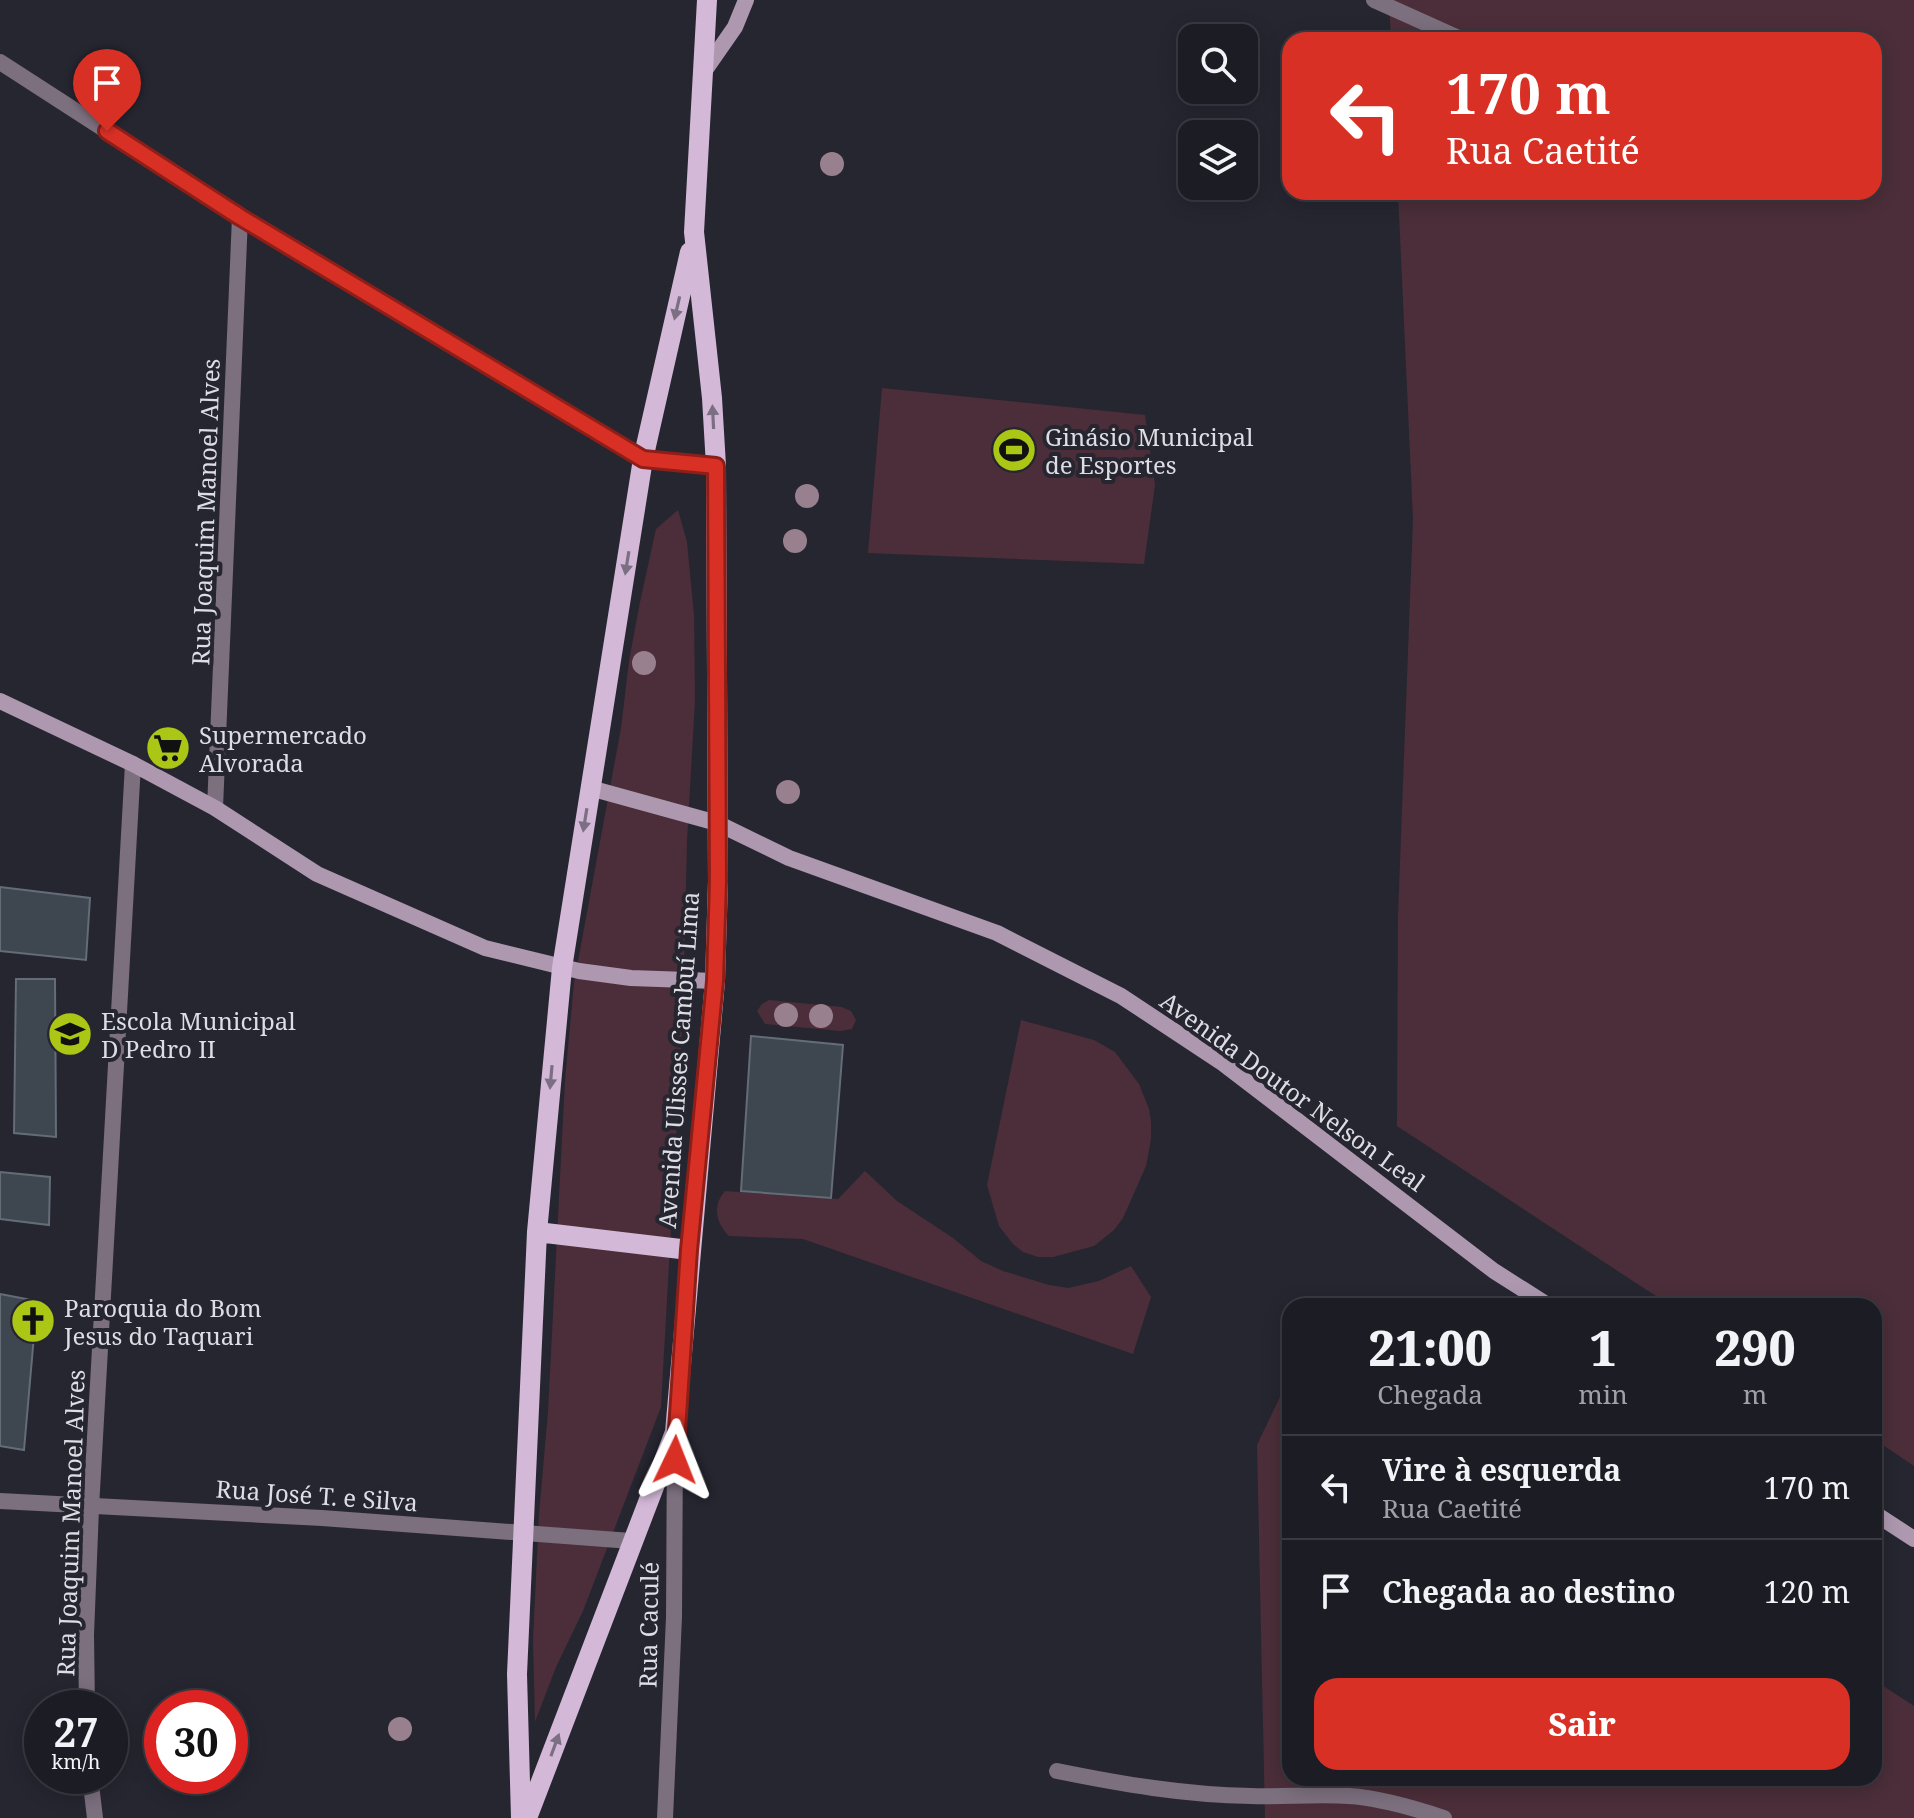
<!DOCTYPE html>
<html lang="pt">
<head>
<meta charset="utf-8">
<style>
  :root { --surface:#1c1c25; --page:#292932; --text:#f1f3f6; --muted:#a0a1a7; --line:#3a3a42; --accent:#d93025 }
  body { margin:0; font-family:"Noto Serif",serif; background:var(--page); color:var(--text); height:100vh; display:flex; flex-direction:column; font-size:30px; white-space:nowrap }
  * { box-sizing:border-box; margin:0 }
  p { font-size:26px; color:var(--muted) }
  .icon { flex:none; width:44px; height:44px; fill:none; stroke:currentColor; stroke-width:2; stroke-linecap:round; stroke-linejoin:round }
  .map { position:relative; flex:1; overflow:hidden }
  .panel { position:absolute; left:1282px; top:1298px; width:600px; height:488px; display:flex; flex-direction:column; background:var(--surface); border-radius:24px; box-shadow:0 4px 20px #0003,0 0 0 2px var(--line) }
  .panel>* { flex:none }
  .top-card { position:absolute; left:1282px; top:32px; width:600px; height:168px; border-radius:24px; box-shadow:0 4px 20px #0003,0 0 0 2px var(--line); background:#d93025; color:#fff; overflow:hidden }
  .buttons { position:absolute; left:1178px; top:24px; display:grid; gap:16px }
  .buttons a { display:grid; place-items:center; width:80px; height:80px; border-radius:16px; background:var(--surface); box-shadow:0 4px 20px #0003,0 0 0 2px var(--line); font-size:40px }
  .speed { position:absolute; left:24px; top:1690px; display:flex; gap:16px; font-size:40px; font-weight:700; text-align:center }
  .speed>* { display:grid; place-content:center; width:104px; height:104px; border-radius:50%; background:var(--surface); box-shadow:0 4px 20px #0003,0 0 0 2px var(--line); line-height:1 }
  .speed small { font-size:20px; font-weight:400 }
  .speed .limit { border:12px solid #d22; background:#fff; color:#111 }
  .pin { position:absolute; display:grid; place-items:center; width:68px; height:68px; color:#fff; margin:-82px -34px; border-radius:50% 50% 50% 0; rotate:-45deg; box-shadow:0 0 8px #0007 }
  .pin .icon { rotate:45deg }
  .me { position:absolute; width:88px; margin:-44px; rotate:2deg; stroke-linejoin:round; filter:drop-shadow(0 0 6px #0008) }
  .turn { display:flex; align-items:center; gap:28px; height:168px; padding:0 32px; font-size:36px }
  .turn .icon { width:104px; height:104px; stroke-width:2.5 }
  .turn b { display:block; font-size:56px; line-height:68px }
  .eta { display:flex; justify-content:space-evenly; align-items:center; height:136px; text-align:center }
  .eta b { font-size:48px; font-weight:800; line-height:56px }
  .action { display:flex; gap:16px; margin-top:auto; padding:16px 32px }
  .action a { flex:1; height:92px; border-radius:24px; background:var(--accent); color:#fff; font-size:32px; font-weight:800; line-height:92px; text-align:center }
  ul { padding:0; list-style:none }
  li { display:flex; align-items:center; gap:24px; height:104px; padding:0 32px; border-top:2px solid var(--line) }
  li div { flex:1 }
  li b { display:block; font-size:30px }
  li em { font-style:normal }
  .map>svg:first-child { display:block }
</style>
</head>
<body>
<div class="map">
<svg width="1914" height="1818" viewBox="0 0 1914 1818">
  <rect width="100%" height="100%" fill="#262631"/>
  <path fill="#4b2e39" d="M1389 0H1914V1466L1874 1439V1306H1671L1397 1126 1398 916 1413 519 1398 192H1874V40H1391Z
    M882 388 1145 415 1155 485 1144 564 868 553Z
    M678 510 687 542 694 615 695 700 687 841 683 1012 661 1407 583 1611 556 1667 535 1722 533 1640 539 1514 548 1412 565 1080 574 983 621 728 629 661 640 602 656 529Z
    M769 1000 842 1007 851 1011 856 1020 852 1029 840 1031 765 1024 757 1011 762 1004Z
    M1021 1020 1094 1040 1115 1052 1139 1084 1149 1109 1151 1122V1139L1146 1166 1123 1218 1114 1230 1094 1246 1053 1257H1038L1023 1252 1013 1244 999 1226 987 1185Z
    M865 1171 897 1201 953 1238 981 1261 1003 1271 1049 1285 1068 1288 1099 1281 1131 1266 1151 1297 1133 1354 803 1239 729 1236C716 1223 712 1206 725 1191L838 1199Z
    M1290 1376V1778H1874V1680L1914 1706V1818H1265L1257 1445Z"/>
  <path fill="#3e4650" stroke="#636c77" stroke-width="2" d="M0 887 90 898 86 960 0 951Z
    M16 979H55L56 1137 14 1133Z
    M751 1036 843 1045 831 1198 741 1191Z
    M0 1172 50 1177 49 1225 0 1219Z
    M0 1294 37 1301 24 1450 0 1446Z"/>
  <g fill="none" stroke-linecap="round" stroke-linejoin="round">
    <path stroke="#7c6f7e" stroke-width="16" d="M1374 0 1463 40
      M0 62 240 217 643 459 716 466
      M215 808 240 217
      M0 1501 322 1518 631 1541
      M87 1708 86 1635 91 1508 133 764
      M1057 1771C1121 1784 1185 1795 1251 1796 1283 1797 1316 1794 1349 1796 1380 1798 1414 1808 1444 1818
      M90 1776 95 1818
      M665 1818 674 1617 675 1440"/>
    <path stroke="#ad98b0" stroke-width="16" d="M703 73 735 27 746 0
      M0 701 133 764 215 808 317 874 485 948 579 971 631 978 715 981
      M590 788 717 823 789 858 997 933 1121 996 1221 1062 1494 1271 1549 1306
      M1874 1513 1914 1539"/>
    <path stroke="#d3b8d7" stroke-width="20" d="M537 1232 689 1250
      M521 1818 517 1674 537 1232 562 968 643 459 690 252
      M527 1818 675 1432 715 981 718 881 716 466 712 398 694 232 707 0"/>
  </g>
  <g fill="#99808e">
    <circle cx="832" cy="164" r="12"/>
    <circle cx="807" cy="496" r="12"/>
    <circle cx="795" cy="541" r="12"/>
    <circle cx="644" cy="663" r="12"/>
    <circle cx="788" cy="792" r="12"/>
    <circle cx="786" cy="1015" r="12"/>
    <circle cx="821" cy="1016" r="12"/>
    <circle cx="400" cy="1729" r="12"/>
  </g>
  <defs><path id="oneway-solid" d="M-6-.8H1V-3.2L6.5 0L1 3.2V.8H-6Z" transform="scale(2)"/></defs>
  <g fill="#7c6f84">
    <use href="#oneway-solid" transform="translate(677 308) rotate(103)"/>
    <use href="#oneway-solid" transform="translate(713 417) rotate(-93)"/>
    <use href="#oneway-solid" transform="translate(627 563) rotate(99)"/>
    <use href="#oneway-solid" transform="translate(585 820) rotate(99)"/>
    <use href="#oneway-solid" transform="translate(551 1077) rotate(95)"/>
    <use href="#oneway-solid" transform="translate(555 1745) rotate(-70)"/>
  </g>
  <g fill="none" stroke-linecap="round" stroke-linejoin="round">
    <g stroke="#8d1f18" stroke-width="20">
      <path id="route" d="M107 131 240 217 643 459 716 466 718 881 715 981 689 1250 675 1460"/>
    </g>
    <use href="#route" stroke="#d93025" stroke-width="14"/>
  </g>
  <defs>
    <g id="stadium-disc" transform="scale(2.3)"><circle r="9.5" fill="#abc615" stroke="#262631"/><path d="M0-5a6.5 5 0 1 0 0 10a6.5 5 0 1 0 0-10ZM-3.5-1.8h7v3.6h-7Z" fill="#111"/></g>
    <g id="supermarket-disc" transform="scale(2.3)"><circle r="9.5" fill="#abc615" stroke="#262631"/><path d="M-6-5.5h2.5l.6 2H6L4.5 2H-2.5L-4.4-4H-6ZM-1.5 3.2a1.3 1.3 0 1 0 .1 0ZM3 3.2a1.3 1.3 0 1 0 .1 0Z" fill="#111"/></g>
    <g id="school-disc" transform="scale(2.3)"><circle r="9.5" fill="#abc615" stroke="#262631"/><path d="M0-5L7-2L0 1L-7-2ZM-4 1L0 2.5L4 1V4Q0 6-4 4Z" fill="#111"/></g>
    <g id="church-disc" transform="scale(2.3)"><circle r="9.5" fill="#abc615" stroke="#262631"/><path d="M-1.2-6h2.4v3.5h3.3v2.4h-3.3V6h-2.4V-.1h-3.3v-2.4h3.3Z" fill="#111"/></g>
  </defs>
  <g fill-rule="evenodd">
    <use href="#stadium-disc" x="1014" y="450"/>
    <use href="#supermarket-disc" x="168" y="748"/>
    <use href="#school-disc" x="70" y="1034"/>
    <use href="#church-disc" x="33" y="1321"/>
  </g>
  <g text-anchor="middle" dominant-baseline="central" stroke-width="8" stroke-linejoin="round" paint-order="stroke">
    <g font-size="24" fill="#dedde5" stroke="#262631" text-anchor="start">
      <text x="1045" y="436">Ginásio Municipal<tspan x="1045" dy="28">de Esportes</tspan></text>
      <text x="199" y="734">Supermercado<tspan x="199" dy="28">Alvorada</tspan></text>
      <text x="101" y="1020">Escola Municipal<tspan x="101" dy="28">D Pedro II</tspan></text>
      <text x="64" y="1307">Paroquia do Bom<tspan x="64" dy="28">Jesus do Taquari</tspan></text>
    </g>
    <g font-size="24" fill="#dedde5" stroke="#262631">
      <text transform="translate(205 512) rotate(-88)">Rua Joaquim Manoel Alves</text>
      <text transform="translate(678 1060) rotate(-86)">Avenida Ulisses Cambuí Lima</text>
      <text transform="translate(1293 1091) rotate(36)">Avenida Doutor Nelson Leal</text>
      <text transform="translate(317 1495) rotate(4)">Rua José T. e Silva</text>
      <text transform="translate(70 1523) rotate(-88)">Rua Joaquim Manoel Alves</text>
      <text transform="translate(648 1625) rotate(-89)">Rua Caculé</text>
    </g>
  </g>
</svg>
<div class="buttons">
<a><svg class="icon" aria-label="search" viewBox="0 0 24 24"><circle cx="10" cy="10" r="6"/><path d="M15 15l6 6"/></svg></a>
<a><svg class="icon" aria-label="layers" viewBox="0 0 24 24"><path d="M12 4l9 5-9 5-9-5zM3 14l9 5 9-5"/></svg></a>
</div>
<div class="speed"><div>27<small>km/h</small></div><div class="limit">30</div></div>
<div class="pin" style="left:107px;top:131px;background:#d93025"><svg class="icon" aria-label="arrive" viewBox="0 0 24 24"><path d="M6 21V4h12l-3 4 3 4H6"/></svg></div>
<svg class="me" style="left:675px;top:1460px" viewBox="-20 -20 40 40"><path d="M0-17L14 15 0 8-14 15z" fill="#d93025" stroke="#fff" stroke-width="4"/></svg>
<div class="top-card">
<div class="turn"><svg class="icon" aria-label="left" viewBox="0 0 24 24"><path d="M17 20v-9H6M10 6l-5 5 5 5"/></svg><div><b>170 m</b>Rua Caetité</div></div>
</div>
<section class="panel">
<div class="eta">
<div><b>21:00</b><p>Chegada</p></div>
<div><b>1</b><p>min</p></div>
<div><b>290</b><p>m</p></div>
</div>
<ul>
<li><svg class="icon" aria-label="left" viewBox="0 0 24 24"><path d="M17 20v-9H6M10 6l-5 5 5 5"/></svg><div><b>Vire à esquerda</b><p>Rua Caetité</p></div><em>170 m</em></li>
<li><svg class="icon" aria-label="arrive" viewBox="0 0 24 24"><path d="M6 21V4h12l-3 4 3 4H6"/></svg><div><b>Chegada ao destino</b></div><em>120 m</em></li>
</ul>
<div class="action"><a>Sair</a></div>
</section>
</div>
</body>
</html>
